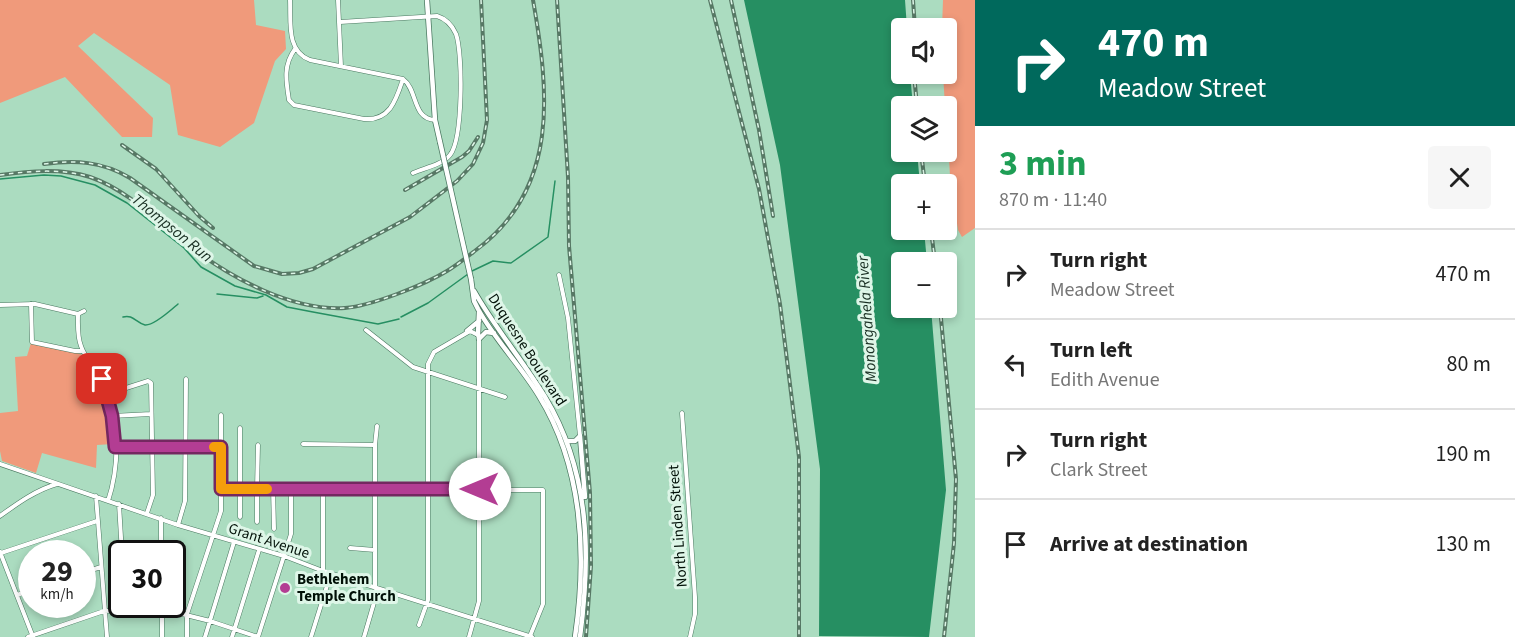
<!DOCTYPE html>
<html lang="en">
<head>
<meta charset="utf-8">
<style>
  :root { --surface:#fff; --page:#f6f6f6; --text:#222; --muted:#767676; --line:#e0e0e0 }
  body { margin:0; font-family:"Source Sans 3",sans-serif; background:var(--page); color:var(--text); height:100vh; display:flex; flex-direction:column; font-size:22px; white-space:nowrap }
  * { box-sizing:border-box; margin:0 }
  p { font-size:20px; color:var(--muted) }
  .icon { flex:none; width:33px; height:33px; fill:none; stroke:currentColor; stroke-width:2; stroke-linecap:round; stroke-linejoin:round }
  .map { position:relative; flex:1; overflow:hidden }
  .side { display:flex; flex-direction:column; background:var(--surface); width:540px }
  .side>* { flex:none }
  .hud { background:#00695c; color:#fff; overflow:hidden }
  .fabs { position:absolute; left:891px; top:18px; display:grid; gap:12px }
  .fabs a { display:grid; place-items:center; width:66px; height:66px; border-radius:6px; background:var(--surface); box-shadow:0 3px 9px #0003; font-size:30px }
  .speed { position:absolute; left:18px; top:540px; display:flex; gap:12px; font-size:30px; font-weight:700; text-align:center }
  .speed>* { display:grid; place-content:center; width:78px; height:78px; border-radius:50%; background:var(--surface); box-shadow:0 3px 9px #0003; line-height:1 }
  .speed small { font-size:15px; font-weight:400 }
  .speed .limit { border:3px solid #111; border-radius:9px; background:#fff; color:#111 }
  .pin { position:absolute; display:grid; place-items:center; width:51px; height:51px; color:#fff; margin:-26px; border-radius:12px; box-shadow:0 3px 9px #0006 }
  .me { position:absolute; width:66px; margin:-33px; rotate:270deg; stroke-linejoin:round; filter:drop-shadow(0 0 4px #0008) }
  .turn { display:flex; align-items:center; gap:21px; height:126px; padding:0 24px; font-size:27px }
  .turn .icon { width:78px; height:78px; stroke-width:2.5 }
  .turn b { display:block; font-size:42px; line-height:51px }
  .round { display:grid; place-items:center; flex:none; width:63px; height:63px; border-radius:6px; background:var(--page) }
  .headline { display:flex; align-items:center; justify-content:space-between; height:102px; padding:0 24px }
  h1 { font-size:36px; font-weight:700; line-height:45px; color:#1e9e55 }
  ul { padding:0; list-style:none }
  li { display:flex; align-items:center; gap:18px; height:90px; padding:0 24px; border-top:2px solid var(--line) }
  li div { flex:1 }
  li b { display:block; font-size:22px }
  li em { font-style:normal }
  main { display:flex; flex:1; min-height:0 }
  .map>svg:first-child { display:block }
</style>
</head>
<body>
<main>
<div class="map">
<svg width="975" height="637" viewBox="0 0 975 637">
  <rect width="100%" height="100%" fill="#abdcc0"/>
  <path fill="#f09a7b" d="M0 0H254L256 25 285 31 286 49 275 61 254 123 220 147 178 135 170 85 94 33 78 46 153 118 152 137H122L65 77 0 103Z
    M943 0H975V228L962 237 958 230 950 176 946 106H945L943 74H946V28H942Z
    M31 343 81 354 102 385 113 444 97 445 96 468 42 453 36 473 2 461 0 451V413L18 411 15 357 27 356Z"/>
  <path fill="#268f62" d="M744 0H905L907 28H902V74H910L913 106H902V152H917L920 184H902V230H924L927 262H902V308H931L946 490 929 637 819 636 820 469 780 165Z"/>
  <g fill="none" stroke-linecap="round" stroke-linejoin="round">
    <path stroke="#268f62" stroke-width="1.5" d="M0 179 44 175 61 176 95 185 127 203 184 248 201 267 235 286 266 295 287 307 313 312 378 324 399 319
      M472 271 493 261 511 263 548 237 555 181
      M217 294 257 298 263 296
      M123 317C133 314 136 323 145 325 154 326 171 310 178 304
      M401 317 428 303 468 274"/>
    <g stroke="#4a7860" stroke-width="5">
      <path id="minor" d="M290 0C291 22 286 51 310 60L403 79C418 90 412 119 435 120
        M338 0 341 66
        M340 22 437 16C447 19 452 25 456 34 463 54 463 139 450 155 442 165 424 168 413 173
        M295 49C283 65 286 81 289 100L294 105 364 119C390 121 396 100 403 79
        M559 275 568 318 580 436
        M31 304 32 342 75 351H83
        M0 305 35 304 78 314 84 311
        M78 314C78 324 77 336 81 346 85 359 97 369 103 382 120 416 120 465 108 501
        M366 330 413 367 505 397
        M107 391 123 389 148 381 151 383 153 495 147 513
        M682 413 695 597V614L690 637
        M112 416 151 414
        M303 444 375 445
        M115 448 221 447
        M0 464 178 525 284 556 323 571 532 637
        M273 488 274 529
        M221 489 543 490V604L530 636
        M257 489 258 445
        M96 496 107 637
        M119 504 122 554
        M0 516C18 503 36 490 57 484
        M240 517V428
        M257 522V489
        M178 525 185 501 186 379
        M350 548 375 550
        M0 552 33 637
        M1 553 97 521
        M161 554V518
        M323 571V489
        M82 573 101 567
        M375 588V445L377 426
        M17 595 32 590
        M419 625 428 600V364L434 352 470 331 478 335 479 339V601L469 637
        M28 637 104 611 162 609 210 621 258 637
        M162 637V604
        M187 637V614L221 511V415
        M205 637 234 542
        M232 637 259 550
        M258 637 291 534V489
        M311 637 331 573
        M364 637 378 589"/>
    </g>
    <g stroke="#4a7860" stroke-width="6">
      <path id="major" d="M427 0 435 120 440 142
        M471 279 474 301 478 309C495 340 521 366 539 396 583 467 587 556 575 637
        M474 291C495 328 523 361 545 397 590 472 591 554 580 637
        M467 331 479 321
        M478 335 479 312
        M479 339 486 332 494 333
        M567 441H575L580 436 585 497"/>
    </g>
    <use href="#minor" stroke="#fff" stroke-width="4"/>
    <use href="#major" stroke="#fff" stroke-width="4.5"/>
    <g stroke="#577865" stroke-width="4">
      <path id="rail" d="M557 0 568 177 569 246 590 493 591 566 586 637
        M710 0 759 189 780 304 799 457V637
        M731 0 759 130 773 216
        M913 0 915 28
        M914 74 917 106
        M122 145 156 169 199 216 213 228
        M921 152 925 184
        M44 164C75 160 102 161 130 178L254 266 282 274 299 273 313 269 410 217 457 181 473 164 483 143 487 120 481 0
        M0 175C30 171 60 168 90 177 128 190 160 223 191 247 231 278 292 311 345 308 371 306 424 285 447 271 457 265 467 257 476 250 560 188 549 91 533 0
        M405 190 462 157 469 151 478 137
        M931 230 935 262
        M940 308 956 479 954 543 944 637"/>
    </g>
    <use href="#rail" stroke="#def6e8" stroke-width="1.5" stroke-dasharray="4.5" stroke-linecap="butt"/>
    <g stroke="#4a7860" stroke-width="6" stroke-linecap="butt">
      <path id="major-bridge" d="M440 142 471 279"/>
    </g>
    <use href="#major-bridge" stroke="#fff" stroke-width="4.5"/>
  </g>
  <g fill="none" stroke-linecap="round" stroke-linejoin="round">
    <g stroke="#742860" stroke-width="15">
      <path id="route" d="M102 379 112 416 115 447H221V489H480"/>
    </g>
    <use href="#route" stroke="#b33d93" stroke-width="10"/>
    <path stroke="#f59e0b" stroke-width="10" d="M214 447H221V489H267"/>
  </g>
  <circle fill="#b33d93" stroke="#def6e8" stroke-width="2" cx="285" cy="588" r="6"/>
  <g text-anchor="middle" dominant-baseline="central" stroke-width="6" stroke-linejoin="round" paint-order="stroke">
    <g font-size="15" fill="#011007" stroke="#def6e8">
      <text transform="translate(527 350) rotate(57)">Duquesne Boulevard</text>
      <text transform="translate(678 526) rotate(-94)">North Linden Street</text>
      <text transform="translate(269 541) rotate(18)">Grant Avenue</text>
    </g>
    <g font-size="15" font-weight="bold" fill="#011007" stroke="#def6e8" text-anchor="start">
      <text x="297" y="579">Bethlehem<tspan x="297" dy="17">Temple Church</tspan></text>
    </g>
    <g font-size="16" font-style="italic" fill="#1a3024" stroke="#def6e8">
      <text transform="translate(172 228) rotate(39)">Thompson Run</text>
      <text transform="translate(867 319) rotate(-94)">Monongahela River</text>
    </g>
  </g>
</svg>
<div class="fabs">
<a><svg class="icon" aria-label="sound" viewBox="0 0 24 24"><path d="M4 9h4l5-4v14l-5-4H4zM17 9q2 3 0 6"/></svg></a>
<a><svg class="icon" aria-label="layers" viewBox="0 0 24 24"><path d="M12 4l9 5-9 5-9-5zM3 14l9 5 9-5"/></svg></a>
<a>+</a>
<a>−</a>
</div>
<div class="speed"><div>29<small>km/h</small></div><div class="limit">30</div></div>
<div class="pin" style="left:102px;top:379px;background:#d93025"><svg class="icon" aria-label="arrive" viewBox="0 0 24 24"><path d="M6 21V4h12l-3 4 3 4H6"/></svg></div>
<svg class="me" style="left:480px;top:489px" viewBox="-20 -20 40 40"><circle r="19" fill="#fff"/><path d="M0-13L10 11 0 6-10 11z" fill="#b33d93"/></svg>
</div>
<section class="side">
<div class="hud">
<div class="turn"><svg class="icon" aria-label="right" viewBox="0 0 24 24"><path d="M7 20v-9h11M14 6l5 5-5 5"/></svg><div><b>470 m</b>Meadow Street</div></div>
</div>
<div class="headline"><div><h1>3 min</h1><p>870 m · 11:40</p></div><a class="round"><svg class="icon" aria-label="close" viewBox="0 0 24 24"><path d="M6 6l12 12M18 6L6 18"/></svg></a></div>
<ul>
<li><svg class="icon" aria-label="right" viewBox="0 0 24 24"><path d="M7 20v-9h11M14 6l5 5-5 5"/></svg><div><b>Turn right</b><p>Meadow Street</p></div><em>470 m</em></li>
<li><svg class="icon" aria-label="left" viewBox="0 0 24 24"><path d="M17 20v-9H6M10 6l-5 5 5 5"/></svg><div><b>Turn left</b><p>Edith Avenue</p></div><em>80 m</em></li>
<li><svg class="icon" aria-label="right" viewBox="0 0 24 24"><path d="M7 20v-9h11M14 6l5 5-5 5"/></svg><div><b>Turn right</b><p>Clark Street</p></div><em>190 m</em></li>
<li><svg class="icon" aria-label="arrive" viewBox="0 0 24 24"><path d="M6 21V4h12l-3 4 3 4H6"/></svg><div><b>Arrive at destination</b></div><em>130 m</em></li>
</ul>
</section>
</main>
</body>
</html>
